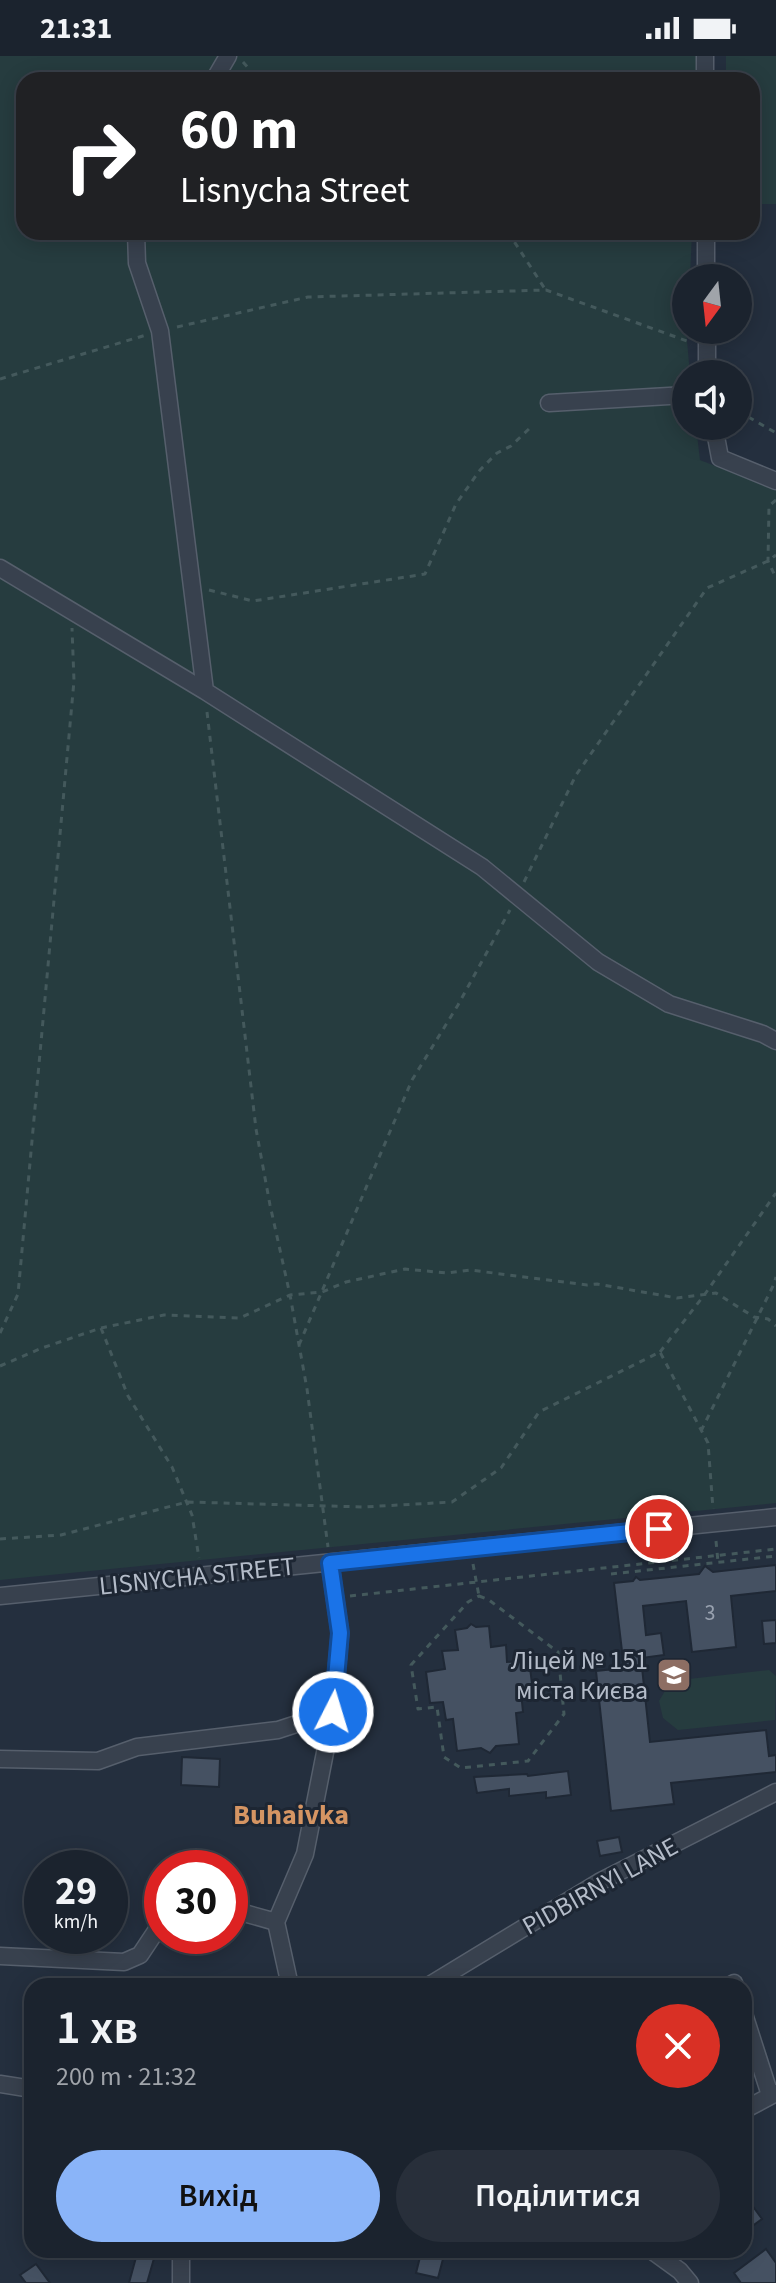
<!DOCTYPE html>
<html lang="uk">
<head>
<meta charset="utf-8">
<style>
  :root { --surface:#1b232e; --page:#282f3a; --text:#f1f3f6; --muted:#a0a4aa; --line:#39404a; --accent:#8ab4f8 }
  body { margin:0; font-family:"Source Sans 3",sans-serif; background:var(--page); color:var(--text); height:100vh; display:flex; flex-direction:column; font-size:30px; white-space:nowrap }
  * { box-sizing:border-box; margin:0 }
  p { font-size:26px; color:var(--muted) }
  .icon { flex:none; width:44px; height:44px; fill:none; stroke:currentColor; stroke-width:2; stroke-linecap:round; stroke-linejoin:round }
  .map { position:relative; flex:1; overflow:hidden }
  .panel { position:absolute; left:24px; top:1922px; width:728px; height:280px; display:flex; flex-direction:column; background:var(--surface); border-radius:24px; box-shadow:0 4px 20px #0003,0 0 0 2px var(--line) }
  .panel>* { flex:none }
  .top-card { position:absolute; left:16px; top:16px; width:744px; height:168px; border-radius:24px; box-shadow:0 4px 20px #0003,0 0 0 2px var(--line); background:#202124; color:#fff; overflow:hidden }
  .needle { width:52px; rotate:195deg }
  .fabs { position:absolute; left:672px; top:208px; display:grid; gap:16px }
  .fabs a { display:grid; place-items:center; width:80px; height:80px; border-radius:50%; background:var(--surface); box-shadow:0 4px 20px #0003,0 0 0 2px var(--line); font-size:40px }
  .speed { position:absolute; left:24px; top:1794px; display:flex; gap:16px; font-size:40px; font-weight:700; text-align:center }
  .speed>* { display:grid; place-content:center; width:104px; height:104px; border-radius:50%; background:var(--surface); box-shadow:0 4px 20px #0003,0 0 0 2px var(--line); line-height:1 }
  .speed small { font-size:20px; font-weight:400 }
  .speed .limit { border:12px solid #d22; background:#fff; color:#111 }
  .pin { position:absolute; display:grid; place-items:center; width:68px; height:68px; color:#fff; margin:-34px; border:4px solid #fff; border-radius:50%; box-shadow:0 2px 8px #0007 }
  .me { position:absolute; width:88px; margin:-44px; rotate:5deg; stroke-linejoin:round; filter:drop-shadow(0 0 6px #0008) }
  .turn { display:flex; align-items:center; gap:28px; height:168px; padding:0 32px; font-size:36px }
  .turn .icon { width:104px; height:104px; stroke-width:2.5 }
  .turn b { display:block; font-size:56px; line-height:68px }
  .round { display:grid; place-items:center; flex:none; width:84px; height:84px; border-radius:42px; background:var(--page) }
  .headline { display:flex; align-items:center; justify-content:space-between; height:136px; padding:0 32px }
  h1 { font-size:48px; font-weight:600; line-height:60px }
  .cta { display:flex; gap:16px; margin-top:auto; padding:16px 32px }
  .cta a { flex:1; height:92px; border-radius:48px; background:var(--accent); color:#111; font-size:32px; font-weight:600; line-height:92px; text-align:center }
  .cta a+a { background:var(--page); color:var(--text) }
  .status { display:flex; justify-content:space-between; align-items:center; height:56px; padding:0 40px; background:var(--surface); direction:ltr }
  .status svg { height:22px; fill:currentColor }
  .map>svg:first-child { display:block }
</style>
</head>
<body>
<div class="status"><b>21:31</b><svg viewBox="0 0 49 12"><path d="M0 12V9h3v3zM5 12V6h3v6zM10 12V3h3v9zM15 12V0h3v12zM26 1h20v11H26zM47 4h2v5h-2z"/></svg></div>
<div class="map">
<svg width="776" height="2227" viewBox="0 0 776 2227">
  <rect width="100%" height="100%" fill="#242f3e"/>
  <path fill="#263c3f" d="M0 0H696L697 24H24V176H692L690 222H686V274L690 318H686V370H696L700 404 776 434V1447L0 1524Z
    M726 0H776V148H752V24H726Z
    M769 1614 776 1620 775 1664 678 1674 663 1662 659 1645 671 1625Z"/>
  <path fill="#455162" stroke="#1f2835" stroke-width="2" d="M776 1509V1535L731 1540 736 1591 692 1596 686 1545 643 1550 646 1579 661 1577 664 1599 641 1602 650 1686 766 1674 769 1700 776 1699V1716L671 1727 674 1748 611 1755 596 1615 624 1612 614 1527 633 1525 636 1521 640 1524 699 1518 705 1510 713 1516Z
    M776 1564V1587L764 1588 762 1565Z
    M471 1568 476 1571 489 1570 491 1591 506 1589 507 1606 529 1604 533 1635 521 1636 523 1656 516 1657 519 1688 496 1690 490 1697 481 1692 457 1695 453 1663 446 1664 443 1646 430 1647 426 1616 445 1613 442 1595 458 1594 455 1574 467 1572Z
    M182 1701 220 1703 219 1731 181 1729Z
    M568 1715 571 1739 546 1742V1736L509 1740V1733L477 1737 474 1721 527 1718 528 1720Z
    M619 1781 622 1796 600 1800 597 1785Z
    M744 2138 762 2163 744 2176Z
    M766 2193 776 2207V2227H741L734 2217Z
    M138 2194 155 2199 147 2227H129Z
    M421 2197 443 2203 438 2222 416 2217Z
    M36 2208 50 2227H26L20 2219Z"/>
  <g fill="none" stroke-linecap="round" stroke-linejoin="round">
    <g stroke="#565f6c" stroke-width="19">
      <path id="minor" d="M705 0V24
        M214 24 228 0
        M136 176 137 207 160 275 205 635
        M706 176V222
        M707 274V318
        M549 347 686 339
        M714 370 720 402 776 425
        M0 512 205 635 482 811 598 906 669 948 763 978 776 985
        M0 1540 776 1461
        M0 1703 98 1705 137 1691 278 1674 333 1656
        M230 1853 276 1866
        M0 1900 124 1906 140 1899 162 1866
        M734 1927 735 1930
        M290 1930 276 1866 305 1798 333 1656 340 1577 330 1507
        M428 1930 599 1826 776 1736
        M744 1958 770 2039
        M0 2028 32 2033
        M744 2054 776 2037
        M181 2194V2227
        M651 2194 680 2215 690 2227"/>
    </g>
    <path stroke="#44595c" stroke-width="3" stroke-dasharray="6 6" stroke-linecap="butt" d="M243 6 259 24
      M508 176 545 233
      M177 271 308 241 546 234 687 285 691 289
      M0 323 146 279
      M738 355 776 377
      M776 444 769 450 768 505 776 522
      M209 534 253 545 425 518 456 448 480 414 497 397 511 390 531 371
      M207 656 256 1073 270 1149 290 1239 307 1333 328 1491
      M524 826 576 719 707 532 768 505 776 499
      M101 1272 128 1340 172 1411 192 1459 199 1502
      M0 1277 18 1238 74 625 72 572
      M299 1289 412 1024 458 949 510 854
      M660 1296 705 1238 776 1137
      M0 1310 42 1292 101 1272 164 1259 240 1262 290 1239 322 1236 346 1226 405 1213 447 1217 470 1214 587 1229 597 1228 677 1242 716 1237 754 1261 768 1263 776 1270
      M701 1375 774 1228 776 1221
      M0 1483 61 1479 187 1446 364 1451 452 1446 501 1412 539 1356 660 1296 708 1387 713 1453
      M716 1485 718 1506
      M473 1508 479 1540
      M611 1518 776 1500
      M350 1540 776 1493
      M479 1540 489 1544 558 1596 564 1658 528 1705 461 1712 444 1701 437 1651 418 1653 411 1609 468 1546Z"/>
    <use href="#minor" stroke="#38414e" stroke-width="16"/>
  </g>
  <g fill="none" stroke-linecap="round" stroke-linejoin="round">
    <g stroke="#114b97" stroke-width="20">
      <path id="route" d="M333 1656 340 1577 330 1507 659 1473"/>
    </g>
    <use href="#route" stroke="#1a73e8" stroke-width="14"/>
  </g>
  <defs>
    <g id="school-square" transform="scale(1.8)"><rect x="-9" y="-9" width="18" height="18" rx="4" fill="#8d6e63" stroke="#1d2633"/><path d="M0-5L7-2L0 1L-7-2ZM-4 1L0 2.5L4 1V4Q0 6-4 4Z" fill="#fff"/></g>
  </defs>
  <g fill-rule="evenodd">
    <use href="#school-square" x="674" y="1619"/>
  </g>
  <g text-anchor="middle" dominant-baseline="central" stroke-width="6" stroke-linejoin="round" paint-order="stroke">
    <g font-size="22" fill="#98a1af">
      <text x="710" y="1557">3</text>
    </g>
    <g font-size="26" fill="#b4bcc9" stroke="#1d2633">
      <text transform="translate(197 1520) rotate(-6)">LISNYCHA STREET</text>
      <text transform="translate(600 1830) rotate(-29)">PIDBIRNYI LANE</text>
    </g>
    <g font-size="26" fill="#b4bcc9" stroke="#1d2633" text-anchor="end">
      <text x="648" y="1604">Ліцей № 151<tspan x="648" dy="30">міста Києва</tspan></text>
    </g>
    <g font-size="28" font-weight="bold" fill="#d59563" stroke="#1d2633">
      <text x="291" y="1759">Buhaivka</text>
    </g>
  </g>
</svg>
<div class="fabs">
<a><svg class="needle" viewBox="-14 -14 28 28"><path d="M0-13l5 13h-10z" fill="#e53935"/><path d="M0 13l5-13h-10z" fill="#a0a4aa"/></svg></a>
<a><svg class="icon" aria-label="sound" viewBox="0 0 24 24"><path d="M4 9h4l5-4v14l-5-4H4zM17 9q2 3 0 6"/></svg></a>
</div>
<div class="speed"><div>29<small>km/h</small></div><div class="limit">30</div></div>
<div class="pin" style="left:659px;top:1473px;background:#d93025"><svg class="icon" aria-label="arrive" viewBox="0 0 24 24"><path d="M6 21V4h12l-3 4 3 4H6"/></svg></div>
<svg class="me" style="left:333px;top:1656px" viewBox="-20 -20 40 40"><circle r="17" fill="#1a73e8" stroke="#fff" stroke-width="3"/><path d="M0-11L8 9 0 5-8 9z" fill="#fff"/></svg>
<div class="top-card">
<div class="turn"><svg class="icon" aria-label="right" viewBox="0 0 24 24"><path d="M7 20v-9h11M14 6l5 5-5 5"/></svg><div><b>60 m</b>Lisnycha Street</div></div>
</div>
<section class="panel">
<div class="headline"><div><h1>1 хв</h1><p>200 m · 21:32</p></div><a class="round" style="background:#d93025;color:#fff"><svg class="icon" aria-label="close" viewBox="0 0 24 24"><path d="M6 6l12 12M18 6L6 18"/></svg></a></div>
<div class="cta"><a>Вихід</a><a>Поділитися</a></div>
</section>
</div>
</body>
</html>
